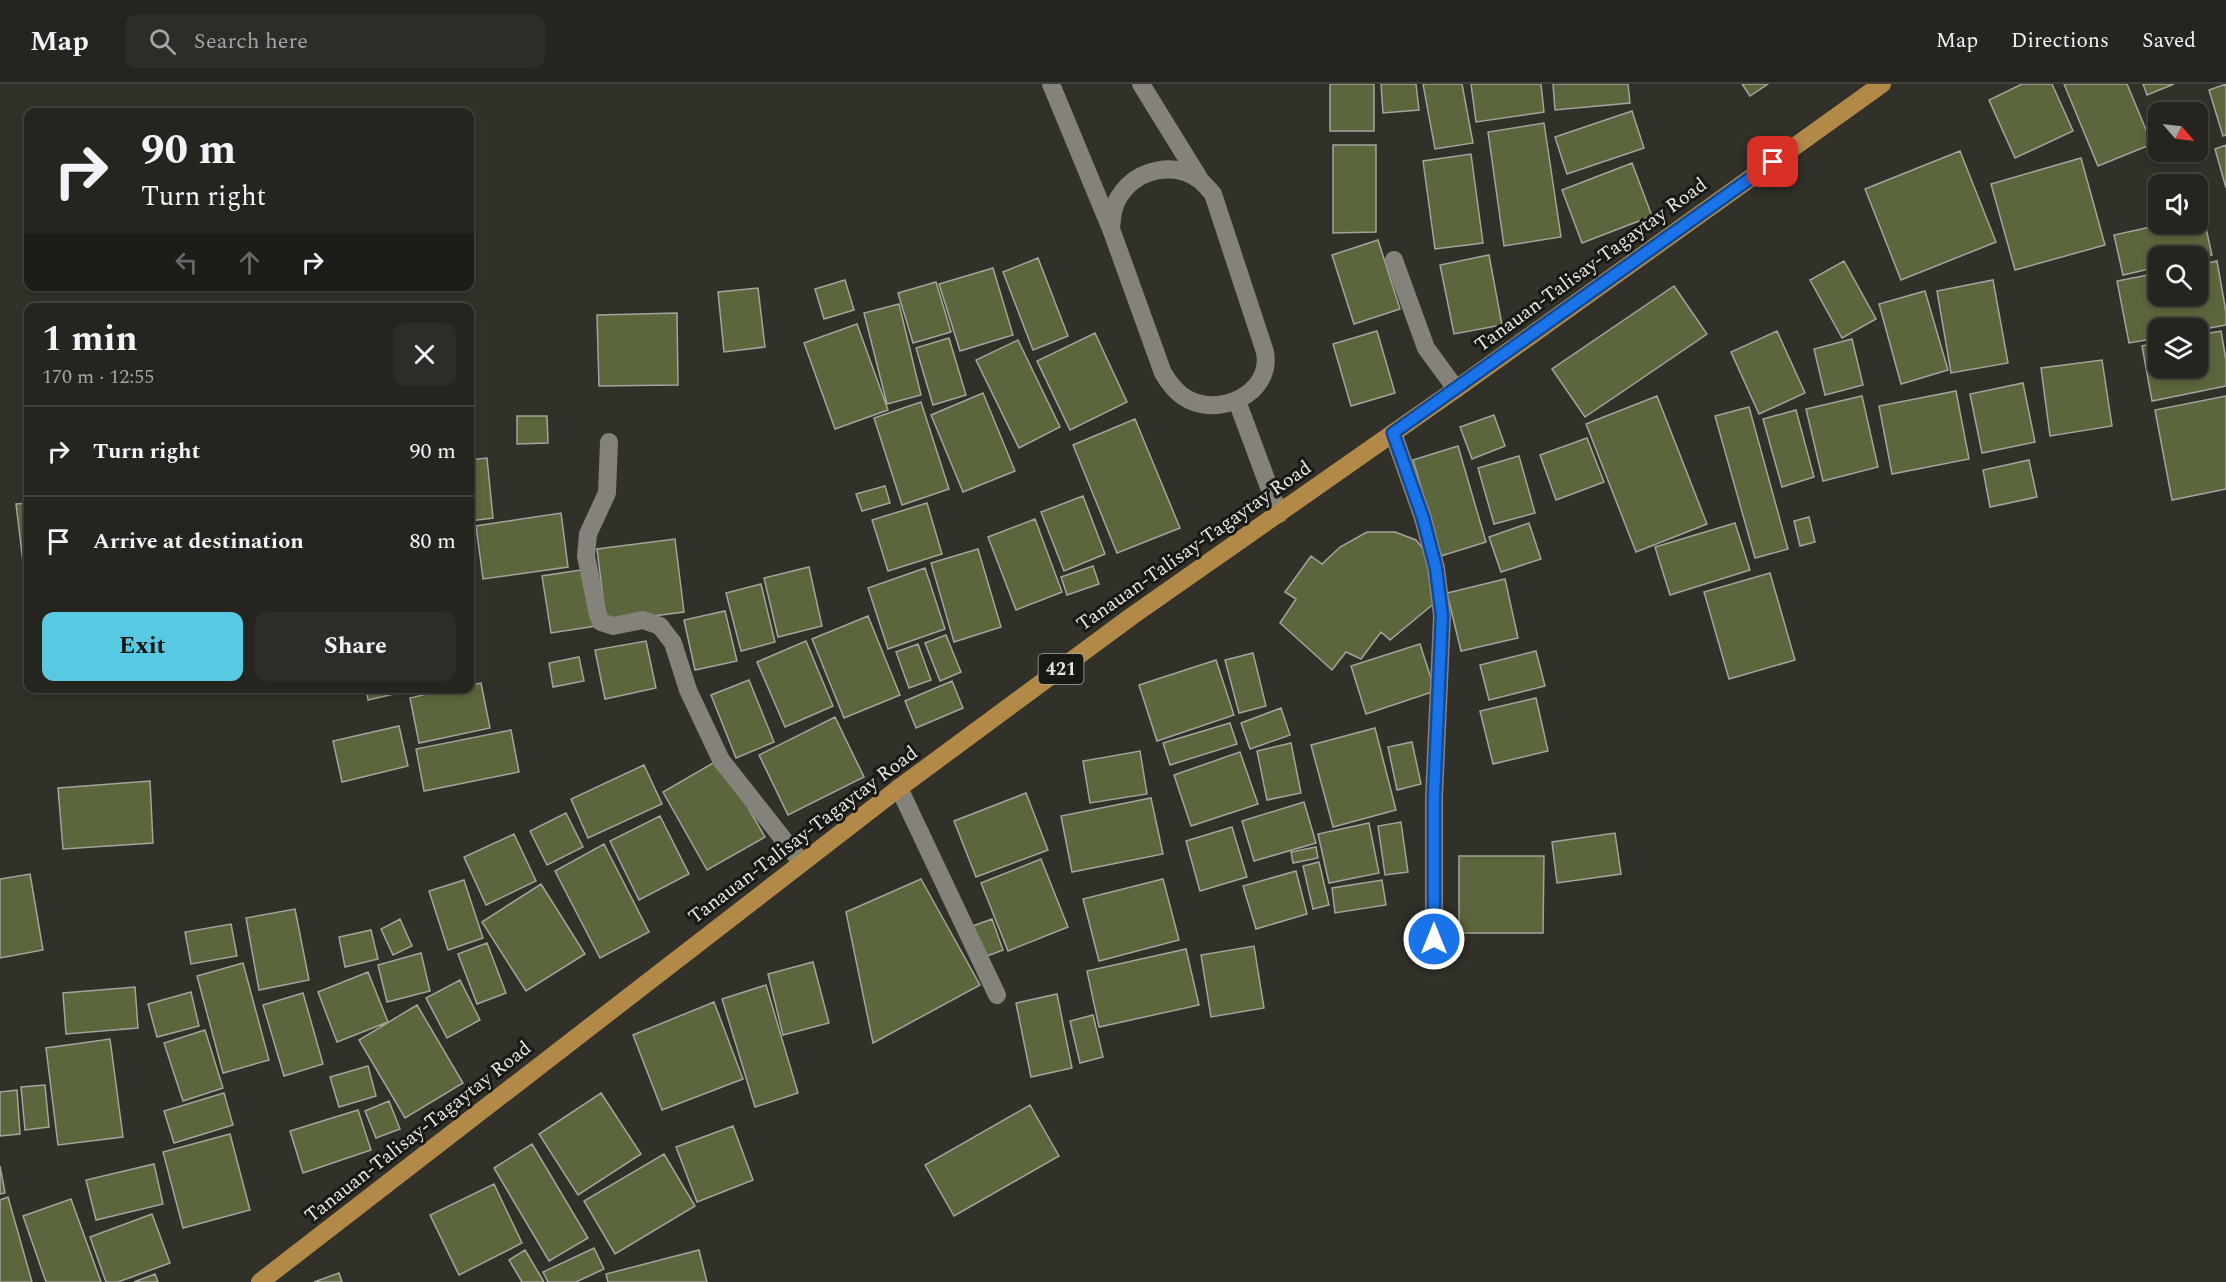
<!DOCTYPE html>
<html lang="en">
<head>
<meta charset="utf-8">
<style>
  :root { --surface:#25241f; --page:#2d2c28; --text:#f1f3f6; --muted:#a3a4a4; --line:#42413d; --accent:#58c9e3 }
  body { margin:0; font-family:Spectral,serif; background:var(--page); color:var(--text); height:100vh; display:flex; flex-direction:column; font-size:22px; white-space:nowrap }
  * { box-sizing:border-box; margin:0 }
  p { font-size:20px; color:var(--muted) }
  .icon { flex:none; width:33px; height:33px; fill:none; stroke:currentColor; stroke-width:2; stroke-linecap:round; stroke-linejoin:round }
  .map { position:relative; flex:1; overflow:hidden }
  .drawer { position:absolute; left:24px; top:219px; width:450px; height:390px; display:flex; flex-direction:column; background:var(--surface); border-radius:12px; box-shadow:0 3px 9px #0003,0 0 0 2px var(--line) }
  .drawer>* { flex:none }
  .hud { position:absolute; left:24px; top:24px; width:450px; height:183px; border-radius:12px; box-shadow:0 3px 9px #0003,0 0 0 2px var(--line); background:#25241f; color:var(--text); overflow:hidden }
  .needle { width:39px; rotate:118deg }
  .fabs { position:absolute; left:2148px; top:18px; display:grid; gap:12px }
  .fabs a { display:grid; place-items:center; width:60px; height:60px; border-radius:12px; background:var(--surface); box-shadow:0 3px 9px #0003,0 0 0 2px var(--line); font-size:30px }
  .pin { position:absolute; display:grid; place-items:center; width:51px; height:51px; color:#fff; margin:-26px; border-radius:12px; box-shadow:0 3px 9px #0006 }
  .me { position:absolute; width:66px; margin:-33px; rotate:0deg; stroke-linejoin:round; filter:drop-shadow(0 0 4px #0008) }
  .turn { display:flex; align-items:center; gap:21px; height:126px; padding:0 18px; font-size:27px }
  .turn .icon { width:78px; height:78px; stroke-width:2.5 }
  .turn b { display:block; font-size:42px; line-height:51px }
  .lanes { display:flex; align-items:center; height:57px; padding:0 18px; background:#0003; justify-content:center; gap:30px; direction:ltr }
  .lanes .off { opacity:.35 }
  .round { display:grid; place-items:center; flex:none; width:63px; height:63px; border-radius:12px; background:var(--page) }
  .overview { display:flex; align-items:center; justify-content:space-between; height:102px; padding:0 18px }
  h1 { font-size:36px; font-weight:700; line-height:45px }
  .button { display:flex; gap:12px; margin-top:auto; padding:12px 18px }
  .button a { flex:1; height:69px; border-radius:12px; background:var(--accent); color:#111; font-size:24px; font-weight:700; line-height:69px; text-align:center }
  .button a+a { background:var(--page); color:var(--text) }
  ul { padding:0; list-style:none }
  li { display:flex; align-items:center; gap:18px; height:90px; padding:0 18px; border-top:2px solid var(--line) }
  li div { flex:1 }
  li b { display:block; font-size:22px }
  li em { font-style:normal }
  header { display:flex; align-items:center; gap:36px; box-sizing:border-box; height:84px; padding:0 30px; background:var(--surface); border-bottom:2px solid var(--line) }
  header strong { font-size:28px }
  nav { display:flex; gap:33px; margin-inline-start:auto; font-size:21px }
  .search { width:420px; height:54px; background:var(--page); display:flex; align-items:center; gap:15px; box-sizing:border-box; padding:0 21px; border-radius:12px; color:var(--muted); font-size:22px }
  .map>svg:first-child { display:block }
</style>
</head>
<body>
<header>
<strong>Map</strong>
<div class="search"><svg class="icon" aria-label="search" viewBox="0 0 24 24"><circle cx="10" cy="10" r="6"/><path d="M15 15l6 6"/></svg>Search here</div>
<nav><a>Map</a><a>Directions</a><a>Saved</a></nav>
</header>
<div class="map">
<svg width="2226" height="1198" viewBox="0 0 2226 1198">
  <rect width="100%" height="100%" fill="#313029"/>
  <path fill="#5c663c" stroke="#a2a59d" stroke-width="1.5" d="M1330 0H1374V47H1330Z
    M1381 0H1416L1419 26 1383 29Z
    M1423 0H1462L1473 59 1435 65Z
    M1471 0H1541L1544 28 1476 38Z
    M1553 0H1628L1630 19 1555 26Z
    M1742 0H1768L1750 12Z
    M2022 0H2052L2073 47 2015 74 1989 16Z
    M2064 0H2127L2152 60 2098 82Z
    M2143 0H2174L2147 11Z
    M2226 0V51L2223 52 2209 6Z
    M1632 27 1644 64 1567 90 1555 53Z
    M1544 39 1561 153 1504 162 1488 48Z
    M1333 61H1376V148L1333 149Z
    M2226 61V104L2215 65Z
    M1960 67 1996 158 1901 196 1865 105Z
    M1471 70 1483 159 1435 165 1423 77Z
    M2081 74 2105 161 2015 186 1991 100Z
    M1632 79 1652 132 1582 159 1562 106Z
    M2203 131 2212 171 2198 175V172H2158V183L2123 191 2114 151 2164 140H2198V132Z
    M1378 156 1400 225 1354 240 1332 171Z
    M1489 171 1502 241 1454 250 1440 181Z
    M1038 174 1068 252 1033 266 1003 188Z
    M1844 177 1876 235 1842 254 1810 196Z
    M2217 177 2226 228V241L2198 246V244H2158V254L2129 259 2117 197 2158 189V212H2198V181Z
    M993 184 1013 251 960 267 939 200Z
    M845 196 854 226 824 235 815 205Z
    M1993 196 2008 279 1951 289 1937 207Z
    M936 198 951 248 913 259 898 209Z
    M1674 202 1707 250 1585 333 1552 285Z
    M758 204 765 263 724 268 718 208Z
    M1925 207 1948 286 1901 300 1879 220Z
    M899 220 921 311 887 320 864 229Z
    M677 229 678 301 599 302 597 231Z
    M857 240 888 326 835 345 804 259Z
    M1377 247 1395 309 1351 322 1333 260Z
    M1777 247 1805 309 1759 330 1731 268Z
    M2221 247 2226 276V302L2152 317 2142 262 2158 258V284H2198V251Z
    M1095 249 1127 318 1070 346 1037 277Z
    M949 254 966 311 933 321 916 264Z
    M1852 255 1863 301 1825 311 1814 265Z
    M1018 256 1060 343 1019 364 976 276Z
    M2102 276 2112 342 2050 352 2041 284Z
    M2023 299 2035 358 1982 369 1970 310Z
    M1956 307 1969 375 1892 390 1879 322Z
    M983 309 1015 387 963 408 931 331Z
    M1657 312 1707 440 1636 468 1586 340Z
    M1862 312 1878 383 1823 397 1806 325Z
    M2226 312V405L2172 416 2155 326Z
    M921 318 949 405 902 421 874 334Z
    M1749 323 1788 465 1755 474 1715 332Z
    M1796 326 1814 393 1782 403 1763 335Z
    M1494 331 1505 362 1472 375 1460 343Z
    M517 332H547L548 359 517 360Z
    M1135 335 1180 444 1117 469 1073 361Z
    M1587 354 1604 398 1556 416 1540 371Z
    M1458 362 1486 458 1441 472 1413 376Z
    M1519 372 1535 429 1494 440 1478 384Z
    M487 374 493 434 470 437V376Z
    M2029 376 2037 413 1990 423 1983 386Z
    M885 402 890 419 862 427 856 410Z
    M1083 412 1105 470 1064 487 1041 428Z
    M28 419V520L16 420Z
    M927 419 942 470 888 487 872 436Z
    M561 429 568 483 483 495 476 442Z
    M1809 433 1815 458 1800 462 1794 437Z
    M1035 435 1062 508 1016 526 988 453Z
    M1529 439 1541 475 1501 488 1489 453Z
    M1735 439 1750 486 1670 511 1655 463Z
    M1367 448H1395L1416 456 1432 476 1437 517 1390 556 1381 548 1361 575 1346 568 1332 586 1280 539 1296 515 1285 508 1311 472 1322 480 1340 463Z
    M675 455 684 528 606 538 597 465Z
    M978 465 1001 543 954 558 931 479Z
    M1093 482 1099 500 1067 511 1061 493Z
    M809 483 822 542 778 553 764 494Z
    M925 484 945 545 888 565 868 504Z
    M587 485 596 542 551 549 542 492Z
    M1770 489 1795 576 1729 595 1704 508Z
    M1505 495 1518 554 1461 567 1447 509Z
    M761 500 775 558 741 567 726 509Z
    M725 527 737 577 695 586 684 536Z
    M868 532 900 611 844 634 812 555Z
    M946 551 961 588 940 597 925 559Z
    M646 557 656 604 605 615 595 566Z
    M806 557 833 622 785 643 757 578Z
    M918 560 931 596 909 604 896 568Z
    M1420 560 1435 607 1366 630 1351 582Z
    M1536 567 1545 602 1489 616 1480 581Z
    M1253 569 1266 622 1239 629 1225 576Z
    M579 573 584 597 553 603 549 579Z
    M1216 576 1234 631 1157 657 1139 601Z
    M749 596 774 658 736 674 711 611Z
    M952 597 963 624 916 644 905 617Z
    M481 599 490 644 419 659 410 614 453 604H470V601Z
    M366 604H416V605L368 616Z
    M1536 614 1548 667 1493 680 1480 627Z
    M1281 624 1290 651 1250 665 1241 639Z
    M835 633 864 693 788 731 759 671Z
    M1230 639 1237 660 1170 681 1163 659Z
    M399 642 408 682 342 698 333 657Z
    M1375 644 1396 726 1333 743 1311 661Z
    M511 646 519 688 424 707 416 665Z
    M1412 658 1421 700 1397 706 1388 663Z
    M1291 659 1301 709 1267 716 1257 667Z
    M1140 667 1147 710 1090 719 1083 677Z
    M1240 668 1258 720 1191 742 1174 691Z
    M720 675 765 753 707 786 663 708Z
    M644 681 662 720 588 754 571 715Z
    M150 697 153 759 63 765 58 704Z
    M1026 709 1048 766 976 793 954 737Z
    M1151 714 1163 770 1072 788 1061 732Z
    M1304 718 1316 759 1254 777 1242 737Z
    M566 729 583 763 547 781 530 747Z
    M660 732 689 790 639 816 610 757Z
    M1401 738 1408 788 1385 791 1378 742Z
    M1369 739 1379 789 1329 799 1318 750Z
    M1232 743 1247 793 1200 807 1186 757Z
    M1615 749 1621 790 1557 799 1552 758Z
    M514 750 536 797 486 821 464 773Z
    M604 760 649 848 600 874 555 787Z
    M1316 763 1318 774 1293 779 1291 768Z
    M1459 772H1544L1543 849H1459Z
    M1041 775 1068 843 1008 867 981 799Z
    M1319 778 1329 821 1313 825 1303 782Z
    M1296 787 1307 830 1256 845 1243 802Z
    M30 790 43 866 0 874V795Z
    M921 795 980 901 873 959 846 828Z
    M1163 795 1179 856 1099 877 1083 815Z
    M464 796 483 854 448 866 429 807Z
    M1382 796 1386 821 1335 829 1332 804Z
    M541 800 585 870 526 907 482 838Z
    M295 825 309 896 259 906 246 834Z
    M400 835 412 862 393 871 381 845Z
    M992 835 1003 866 982 874 970 843Z
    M231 840 237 872 191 880 185 848Z
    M371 846 378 875 345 883 339 853Z
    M487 859 506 909 477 920 458 870Z
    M1254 862 1264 924 1211 933 1201 871Z
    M1186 865 1199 921 1099 943 1087 887Z
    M421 869 430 907 387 918 378 881Z
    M813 878 829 939 783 951 768 890Z
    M243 879 269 976 223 989 197 892Z
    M368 888 388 938 337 958 318 908Z
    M460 896 480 936 447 954 426 914Z
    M766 901 798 1009 755 1023 722 915Z
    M135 903 138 944 66 950 63 909Z
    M191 908 199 942 157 953 148 920Z
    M303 909 323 980 284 992 263 921Z
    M1057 910 1072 984 1031 993 1016 919Z
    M714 918 743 995 662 1026 633 951Z
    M417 921 463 999 405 1034 359 956Z
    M1093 931 1103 973 1080 979 1070 937Z
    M205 946 223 1004 183 1017 164 959Z
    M110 955 123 1053 58 1061 46 964Z
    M368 982 376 1012 339 1023 330 993Z
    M45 1001 49 1043 25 1046 21 1003Z
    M17 1006 20 1050 0 1052V1008Z
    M224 1009 233 1041 174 1059 164 1027Z
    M601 1009 641 1070 578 1111 539 1050Z
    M389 1017 400 1045 376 1054 365 1027Z
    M1030 1021 1059 1072 954 1132 925 1081Z
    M358 1026 371 1066 303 1089 290 1047Z
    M733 1042 753 1096 697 1118 676 1063Z
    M230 1050 250 1126 183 1144 163 1068Z
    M532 1060 588 1154 549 1177 494 1084Z
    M664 1070 695 1122 615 1170 584 1117Z
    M154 1080 163 1120 96 1136 86 1096Z
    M0 1082 5 1109 0 1110Z
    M494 1100 522 1159 459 1191 430 1131Z
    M8 1113 32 1198H0V1116Z
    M71 1115 101 1198H46L23 1132Z
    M152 1130 170 1179 118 1198H106L90 1153Z
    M594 1164 604 1185 576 1198H548L543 1188Z
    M525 1166 544 1198H522L509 1176Z
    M699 1166 707 1198H608L606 1190Z
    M339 1189 342 1198H314Z
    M155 1190 158 1198H134Z"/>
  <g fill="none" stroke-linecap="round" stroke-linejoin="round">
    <path stroke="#84827a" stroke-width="18" d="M1051 0 1111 145 1163 289C1169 299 1175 307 1184 313 1217 335 1273 310 1265 268L1213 110C1209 105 1204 100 1200 96 1175 77 1138 85 1121 110 1113 120 1112 133 1111 145
      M1141 0 1199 94
      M1394 176 1426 264 1456 305
      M1237 317 1279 430
      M1393 349 1423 434 1436 484 1442 532 1434 713V855
      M609 358 607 409 588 450 586 472 598 531 601 538 613 542 643 536 660 542 673 559 688 606 721 676 802 779
      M899 704 997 911"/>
    <path stroke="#b38948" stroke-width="18" d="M260 1198 899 704 1132 532 1456 305 1882 0"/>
  </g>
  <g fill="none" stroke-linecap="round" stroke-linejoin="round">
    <g stroke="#114b97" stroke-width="15">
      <path id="route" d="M1434 855V713L1442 532 1436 484 1423 434 1393 349 1773 78"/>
    </g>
    <use href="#route" stroke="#1a73e8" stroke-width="10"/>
  </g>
  <g text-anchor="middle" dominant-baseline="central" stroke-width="6" stroke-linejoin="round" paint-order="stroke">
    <rect fill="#181815" stroke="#a9a8a4" stroke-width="1.5" x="1038.5" y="570" width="45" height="30" rx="4.5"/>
    <g font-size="18" font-weight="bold" fill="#e7e6e2">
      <text x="1061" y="585">421</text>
    </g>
    <g font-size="20" fill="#e7e6e2" stroke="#181815">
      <text transform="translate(1591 181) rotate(-36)">Tanauan-Talisay-Tagaytay Road</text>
      <text transform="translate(1194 462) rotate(-35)">Tanauan-Talisay-Tagaytay Road</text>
      <text transform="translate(803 751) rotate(-37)">Tanauan-Talisay-Tagaytay Road</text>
      <text transform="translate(418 1048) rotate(-38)">Tanauan-Talisay-Tagaytay Road</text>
    </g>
  </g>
</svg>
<div class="fabs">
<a><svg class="needle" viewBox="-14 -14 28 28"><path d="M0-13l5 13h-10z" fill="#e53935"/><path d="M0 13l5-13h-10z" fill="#a3a4a4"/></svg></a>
<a><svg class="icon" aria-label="sound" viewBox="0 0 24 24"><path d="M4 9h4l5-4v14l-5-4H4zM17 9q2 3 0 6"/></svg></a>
<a><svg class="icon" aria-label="search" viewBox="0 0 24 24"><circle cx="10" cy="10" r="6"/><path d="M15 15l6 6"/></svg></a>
<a><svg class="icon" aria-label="layers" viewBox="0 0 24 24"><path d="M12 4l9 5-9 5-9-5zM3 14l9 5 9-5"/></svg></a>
</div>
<div class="pin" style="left:1773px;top:78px;background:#d93025"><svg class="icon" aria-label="arrive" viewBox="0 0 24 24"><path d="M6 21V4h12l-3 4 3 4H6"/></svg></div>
<svg class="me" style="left:1434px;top:855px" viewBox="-20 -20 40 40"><circle r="17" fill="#1a73e8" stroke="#fff" stroke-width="3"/><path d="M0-11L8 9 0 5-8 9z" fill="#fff"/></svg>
<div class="hud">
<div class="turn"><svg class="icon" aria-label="right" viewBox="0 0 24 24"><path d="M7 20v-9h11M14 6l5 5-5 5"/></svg><div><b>90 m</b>Turn right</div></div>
<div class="lanes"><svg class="icon off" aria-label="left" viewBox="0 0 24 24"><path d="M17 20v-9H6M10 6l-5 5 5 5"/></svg><svg class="icon off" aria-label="ahead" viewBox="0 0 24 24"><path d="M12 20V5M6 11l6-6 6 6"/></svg><svg class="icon" aria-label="right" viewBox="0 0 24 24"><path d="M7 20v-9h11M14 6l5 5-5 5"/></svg></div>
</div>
<section class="drawer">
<div class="overview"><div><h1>1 min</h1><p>170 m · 12:55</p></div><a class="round"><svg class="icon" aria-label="close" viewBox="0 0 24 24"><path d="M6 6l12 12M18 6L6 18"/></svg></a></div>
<ul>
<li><svg class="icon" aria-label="right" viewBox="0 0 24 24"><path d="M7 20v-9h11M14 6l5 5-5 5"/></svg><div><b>Turn right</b></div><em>90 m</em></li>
<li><svg class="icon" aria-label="arrive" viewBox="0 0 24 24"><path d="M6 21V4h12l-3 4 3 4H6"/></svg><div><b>Arrive at destination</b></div><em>80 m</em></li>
</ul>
<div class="button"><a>Exit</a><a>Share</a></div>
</section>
</div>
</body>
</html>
